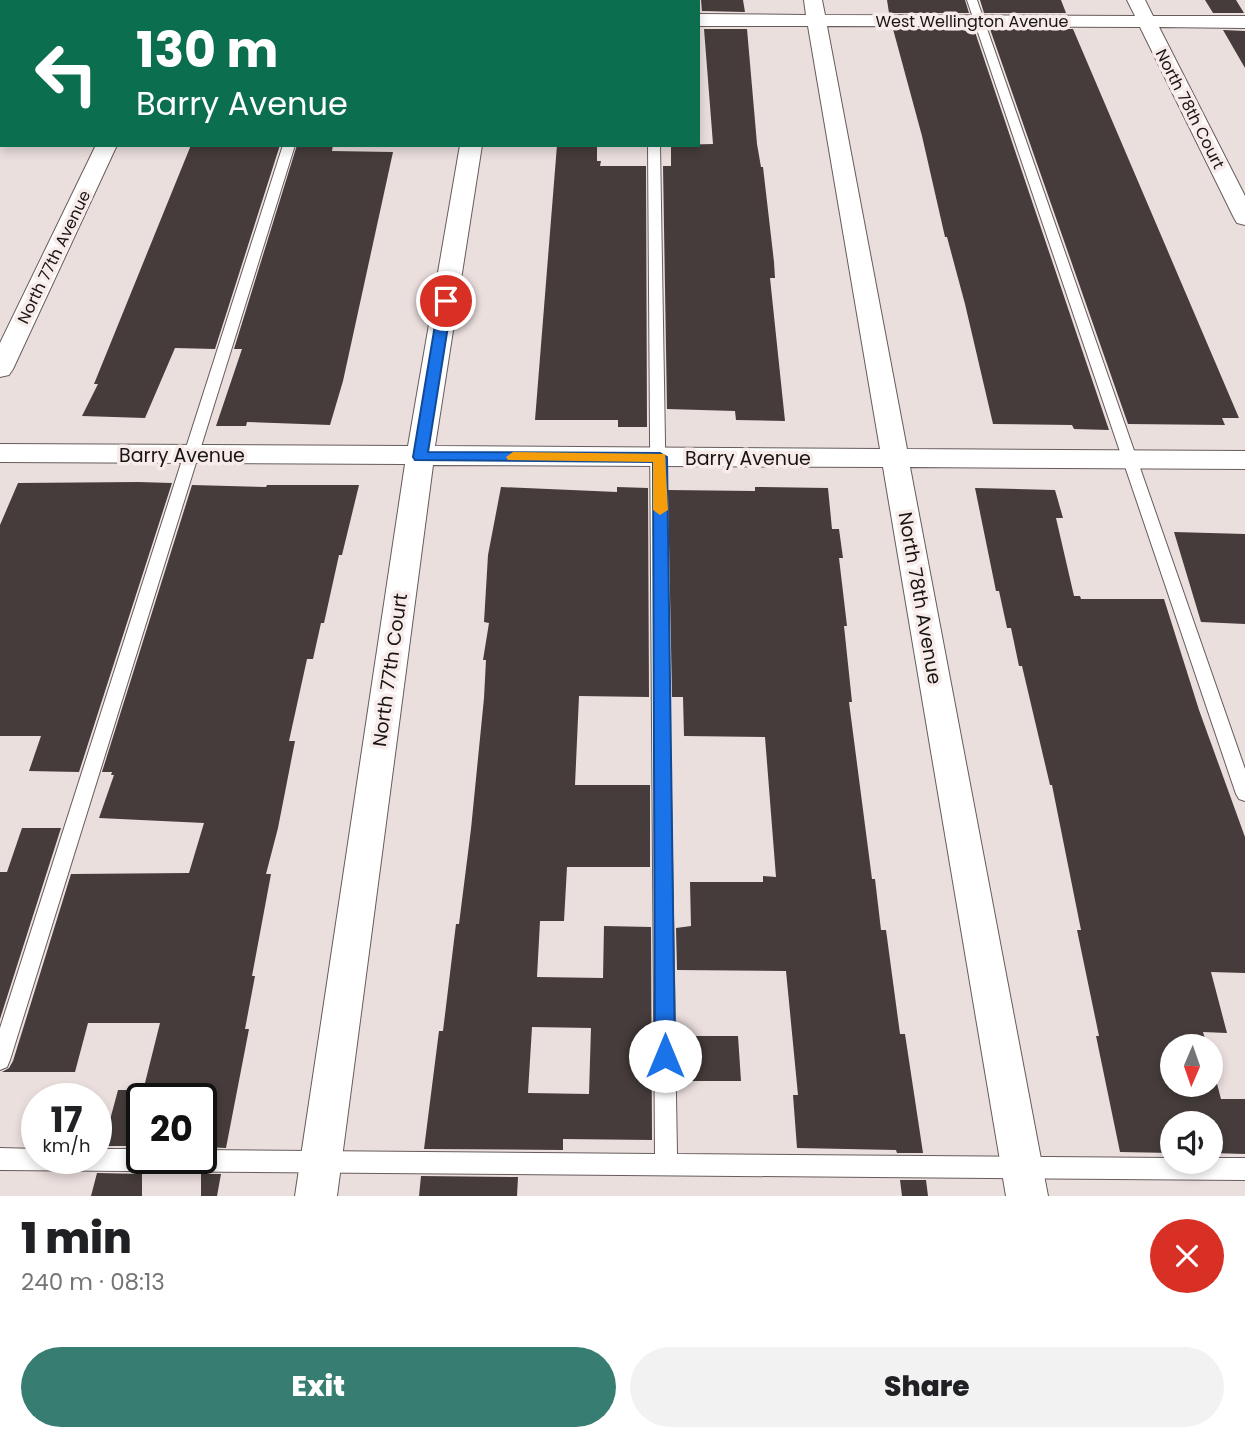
<!DOCTYPE html>
<html lang="en">
<head>
<meta charset="utf-8">
<style>
  :root { --surface:#fff; --page:#f2f2f2; --text:#202124; --muted:#757577; --accent:#387d72 }
  body { margin:0; font-family:Poppins,sans-serif; background:var(--page); color:var(--text); height:100vh; display:flex; flex-direction:column; font-size:26px; white-space:nowrap }
  * { box-sizing:border-box; margin:0 }
  p { font-size:23px; color:var(--muted) }
  .icon { flex:none; width:38px; height:38px; fill:none; stroke:currentColor; stroke-width:2; stroke-linecap:round; stroke-linejoin:round }
  .map { position:relative; height:1196px; overflow:hidden }
  .drawer { display:flex; flex-direction:column; background:var(--surface); flex:1 }
  .drawer>* { flex:none }
  .guide { position:absolute; left:0px; top:0px; width:700px; height:147px; box-shadow:0 4px 10px #0003; background:#0b6e4f; color:#fff; overflow:hidden }
  .needle { width:46px; rotate:182deg }
  .tools { position:absolute; left:1160px; top:1034px; display:grid; gap:14px }
  .tools a { display:grid; place-items:center; width:63px; height:63px; border-radius:50%; background:var(--surface); box-shadow:0 4px 10px #0003; font-size:35px }
  .speed { position:absolute; left:21px; top:1083px; display:flex; gap:14px; font-size:35px; font-weight:700; text-align:center }
  .speed>* { display:grid; place-content:center; width:91px; height:91px; border-radius:50%; background:var(--surface); box-shadow:0 4px 10px #0003; line-height:1 }
  .speed small { font-size:18px; font-weight:400 }
  .speed .limit { border:4px solid #111; border-radius:10px; background:#fff; color:#111 }
  .pin { position:absolute; display:grid; place-items:center; width:60px; height:60px; color:#fff; margin:-30px; border:4px solid #fff; border-radius:50%; box-shadow:0 2px 7px #0007 }
  .me { position:absolute; width:77px; margin:-38px; rotate:0deg; stroke-linejoin:round; filter:drop-shadow(0 0 5px #0008) }
  .turn { display:flex; align-items:center; gap:24px; height:147px; padding:0 21px; font-size:32px }
  .turn .icon { width:91px; height:91px; stroke-width:2.5 }
  .turn b { display:block; font-size:49px; line-height:60px }
  .round { display:grid; place-items:center; flex:none; width:74px; height:74px; border-radius:37px; background:var(--page) }
  .overview { display:flex; align-items:center; justify-content:space-between; height:119px; padding:0 21px }
  h1 { font-size:42px; font-weight:800; line-height:52px }
  .button { display:flex; gap:14px; margin-top:auto; padding:14px 21px }
  .button a { flex:1; height:80px; border-radius:42px; background:var(--accent); color:#fff; font-size:28px; font-weight:800; line-height:80px; text-align:center }
  .button a+a { background:var(--page); color:var(--text) }
  .map>svg:first-child { display:block }
</style>
</head>
<body>
<div class="map">
<svg width="1245" height="1196" viewBox="0 0 1245 1196">
  <rect width="100%" height="100%" fill="#ebdfde"/>
  <path fill="#453c3b" fill-rule="evenodd" d="M701 0H743L745 12 702 11Z
    M887 0H965L969 13H889Z
    M980 0H1061L1066 13H984Z
    M1205 0H1236L1244 13H1213Z
    M704 29H747L757 144 761 167H763L774 262 775 278H770L785 421 736 420 735 411 667 409 663 166H671V145L713 144Z
    M893 29H974L1109 430 1074 429 1072 425 993 424 965 304 947 237H945L922 136Z
    M990 29H1073L1239 418H1222L1225 425 1128 424Z
    M1223 30 1245 31V68Z
    M191 145H280L215 349 175 348 145 418 82 416 98 384H94Z
    M297 145H333L332 151 393 152 343 381 330 425 247 422 246 426H216L242 349H234Z
    M557 145H597V161H601L600 166H646L647 427H618V420H535Z
    M138 482 172 483 79 772 29 771 41 736H0V525L18 483Z
    M192 485 266 487 267 485H359L342 555H339L324 623H321L313 659H307L289 741H295L278 828 266 874H271L252 976H255L245 1029H249L226 1148 201 1147V1099H142V1146H103L118 1090H142V1095L160 1023H88L75 1072H2L9 1068 13 1061 71 874 189 873 204 823 99 818 114 775H111L112 772H102Z
    M501 487 617 492V487L648 488 649 697 579 696 575 785H650V867H567L564 921H540L537 977 603 978 604 926 651 927 652 1140 563 1139V1150L424 1149 439 1031H443L456 924H459L471 829 484 698 486 660H483L489 623 484 622 488 555ZM532 1027 591 1028 589 1094 528 1093Z
    M755 487 828 488 832 529H839L843 558H839L847 626H844L852 702H849L872 879H875L881 930H886L900 1034H905L923 1153H897L896 1150 797 1148 793 1095H798L786 971 677 970 676 928 691 926 690 882H763V876L776 877 765 737 684 736 683 697H672L668 490 755 491Z
    M975 488 1055 490 1063 518H1056L1074 596H1080L1081 599H1164L1199 710 1245 837V973L1211 972 1227 1033 1203 1032 1207 1046H1172V1085H1211V1061L1221 1099H1245V1154L1211 1153V1124H1172V1153L1120 1152 1096 1036H1099L1077 930H1081L1052 785H1050L1022 666H1019L1011 628H1007L999 591H996Z
    M1174 532 1245 534V624L1201 622Z
    M22 828H61L0 1019V872H7Z
    M678 1036H738L741 1081H678Z
    M97 1173 142 1174V1196H91Z
    M201 1174H221L217 1196H201Z
    M421 1176 518 1177 517 1196H419Z
    M900 1180H926L928 1196H902Z"/>
  <g fill="none" stroke-linecap="round" stroke-linejoin="round">
    <g stroke="#665c5b" stroke-width="2">
      <path id="service" d="M14 0H24L13 2Z
        M330 0H340V2H330Z
        M646 0H656V2H646Z
        M967 0H977L1245 769V801L1239 799 1236 794Z
        M283 145H295L10 1060 7 1067 0 1070V1028Z
        M648 145H660L677 1154 1172 1158V1162H1211V1158H1245V1180L0 1170V1148L37 1149V1158H96V1149H142V1158H201V1150L655 1154Z"/>
    </g>
    <g stroke="#665c5b" stroke-width="2">
      <path id="minor" d="M168 0H186L167 2Z
        M485 0H503V2H485Z
        M804 0H822L825 15 1135 16 1127 0H1145L1153 16H1245V28L1159 27 1245 196V225L1237 223 1234 218 1140 27 827 26 907 449 1245 451V469L910 467 1048 1196H1006L883 467 433 465 337 1196H295L405 464 0 462V444L408 446 460 145H482L435 446 880 449 808 26H698V14L806 15Z
        M0 11H2V23H0Z
        M96 145H117L13 369 9 375 0 377V343Z"/>
    </g>
    <use href="#service" fill="#fff" fill-rule="evenodd"/>
    <use href="#minor" fill="#fff" fill-rule="evenodd"/>
  </g>
  <path fill="#1a73e8" stroke="#114b97" stroke-width="2" d="M446 297 452 301 428 452 660 453 667 457 675 1056 672 1063 665 1066 658 1063 655 1056 653 462 415 460 413 457 439 301Z"/>
  <path fill="#f59e0b" d="M513 452 665 454 668 510 660 515 653 510V462L508 460 506 457Z"/>
  <g text-anchor="middle" dominant-baseline="central" stroke-width="7" stroke-linejoin="round" paint-order="stroke">
    <g font-size="16" fill="#191514" stroke="#f8eceb">
      <text x="972" y="21">West Wellington Avenue</text>
      <text transform="translate(1190 109) rotate(63)">North 78th Court</text>
      <text transform="translate(54 257) rotate(-64)">North 77th Avenue</text>
    </g>
    <g font-size="19" fill="#191514" stroke="#f8eceb">
      <text x="182" y="455">Barry Avenue</text>
      <text x="748" y="458">Barry Avenue</text>
      <text transform="translate(920 598) rotate(80)">North 78th Avenue</text>
      <text transform="translate(390 670) rotate(-82)">North 77th Court</text>
    </g>
  </g>
</svg>
<div class="tools">
<a><svg class="needle" viewBox="-14 -14 28 28"><path d="M0-13l5 13h-10z" fill="#e53935"/><path d="M0 13l5-13h-10z" fill="#757577"/></svg></a>
<a><svg class="icon" aria-label="sound" viewBox="0 0 24 24"><path d="M4 9h4l5-4v14l-5-4H4zM17 9q2 3 0 6"/></svg></a>
</div>
<div class="speed"><div>17<small>km/h</small></div><div class="limit">20</div></div>
<div class="pin" style="left:446px;top:301px;background:#d93025"><svg class="icon" aria-label="arrive" viewBox="0 0 24 24"><path d="M6 21V4h12l-3 4 3 4H6"/></svg></div>
<svg class="me" style="left:665px;top:1056px" viewBox="-20 -20 40 40"><circle r="19" fill="#fff"/><path d="M0-13L10 11 0 6-10 11z" fill="#1a73e8"/></svg>
<div class="guide">
<div class="turn"><svg class="icon" aria-label="left" viewBox="0 0 24 24"><path d="M17 20v-9H6M10 6l-5 5 5 5"/></svg><div><b>130 m</b>Barry Avenue</div></div>
</div>
</div>
<section class="drawer">
<div class="overview"><div><h1>1 min</h1><p>240 m · 08:13</p></div><a class="round" style="background:#d93025;color:#fff"><svg class="icon" aria-label="close" viewBox="0 0 24 24"><path d="M6 6l12 12M18 6L6 18"/></svg></a></div>
<div class="button"><a>Exit</a><a>Share</a></div>
</section>
</body>
</html>
